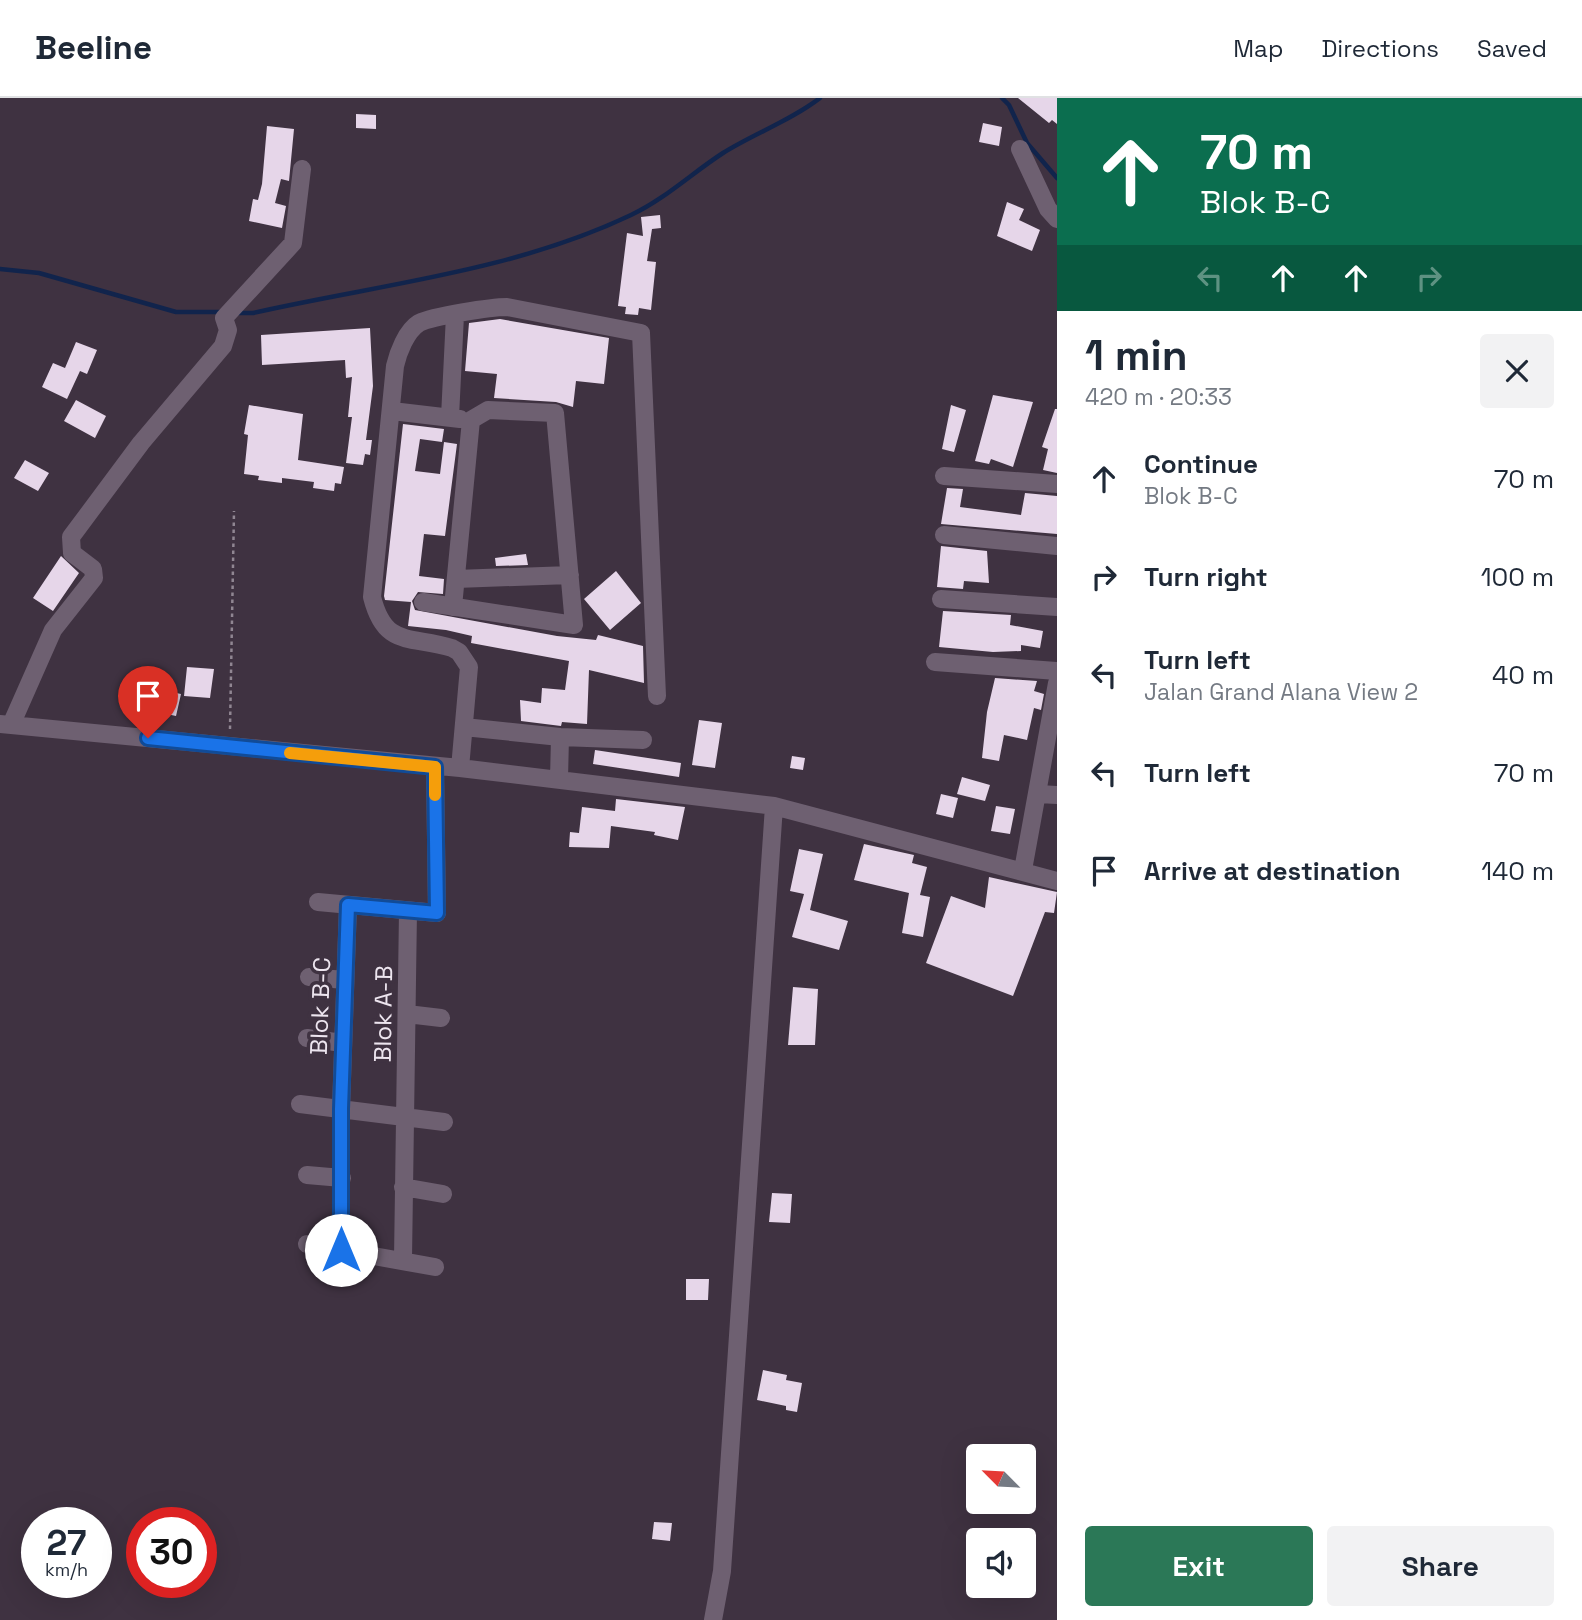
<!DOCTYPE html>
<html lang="en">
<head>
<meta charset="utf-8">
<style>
  :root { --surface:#fff; --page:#f2f2f3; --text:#1f2937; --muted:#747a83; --line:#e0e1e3; --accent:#2b7857 }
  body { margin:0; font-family:"Space Grotesk",sans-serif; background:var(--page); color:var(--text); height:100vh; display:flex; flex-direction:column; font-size:26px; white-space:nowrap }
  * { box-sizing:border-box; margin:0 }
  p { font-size:23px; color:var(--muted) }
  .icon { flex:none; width:38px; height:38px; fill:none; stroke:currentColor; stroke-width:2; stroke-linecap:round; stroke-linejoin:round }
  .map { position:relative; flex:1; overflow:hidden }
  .side { display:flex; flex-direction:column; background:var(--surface); width:525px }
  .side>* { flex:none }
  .hud { background:#0b6e4f; color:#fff; overflow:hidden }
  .needle { width:46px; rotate:294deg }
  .controls { position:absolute; left:966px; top:1346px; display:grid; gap:14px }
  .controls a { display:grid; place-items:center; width:70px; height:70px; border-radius:7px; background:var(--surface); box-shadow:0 7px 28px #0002; font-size:35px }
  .speed { position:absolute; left:21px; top:1409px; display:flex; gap:14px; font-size:35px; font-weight:700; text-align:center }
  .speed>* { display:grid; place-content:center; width:91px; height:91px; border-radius:50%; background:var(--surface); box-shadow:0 7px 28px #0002; line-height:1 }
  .speed small { font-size:18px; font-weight:400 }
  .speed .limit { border:10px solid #d22; background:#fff; color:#111 }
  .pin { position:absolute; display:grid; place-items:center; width:60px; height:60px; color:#fff; margin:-72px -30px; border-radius:50% 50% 50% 0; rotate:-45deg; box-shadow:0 0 7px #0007 }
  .pin .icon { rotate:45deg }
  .me { position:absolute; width:77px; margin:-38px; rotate:0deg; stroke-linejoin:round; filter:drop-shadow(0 0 5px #0008) }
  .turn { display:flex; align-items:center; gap:24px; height:147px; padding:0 28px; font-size:32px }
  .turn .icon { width:91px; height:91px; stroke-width:2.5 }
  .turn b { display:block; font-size:49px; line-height:60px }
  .lanes { display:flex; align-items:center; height:66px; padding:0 28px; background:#0003; justify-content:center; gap:35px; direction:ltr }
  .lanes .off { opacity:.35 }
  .round { display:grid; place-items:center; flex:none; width:74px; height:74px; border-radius:7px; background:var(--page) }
  .head { display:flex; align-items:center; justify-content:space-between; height:119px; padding:0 28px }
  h1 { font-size:42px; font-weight:800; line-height:52px }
  .action { display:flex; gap:14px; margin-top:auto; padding:14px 28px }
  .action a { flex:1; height:80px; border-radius:7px; background:var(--accent); color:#fff; font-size:28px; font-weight:800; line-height:80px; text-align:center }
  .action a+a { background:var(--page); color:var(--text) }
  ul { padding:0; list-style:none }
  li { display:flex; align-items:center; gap:21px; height:98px; padding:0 28px }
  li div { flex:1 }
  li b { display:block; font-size:26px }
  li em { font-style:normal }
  header { display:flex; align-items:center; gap:42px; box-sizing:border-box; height:98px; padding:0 35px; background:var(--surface); border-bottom:2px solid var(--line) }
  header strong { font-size:33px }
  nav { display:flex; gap:38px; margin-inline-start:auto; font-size:24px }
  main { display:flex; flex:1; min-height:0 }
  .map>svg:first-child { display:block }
</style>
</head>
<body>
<header>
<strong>Beeline</strong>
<nav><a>Map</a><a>Directions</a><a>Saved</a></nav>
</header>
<main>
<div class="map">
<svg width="1057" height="1522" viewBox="0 0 1057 1522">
  <rect width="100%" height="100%" fill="#3f3241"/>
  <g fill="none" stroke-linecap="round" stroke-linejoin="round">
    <path stroke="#11244c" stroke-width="4.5" d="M1002 0 1009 7 1027 45 1057 80
      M0 171 39 175 176 214H221
      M237 215H253C381 186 511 174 631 117 665 101 692 75 723 55 755 35 790 23 820 0"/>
  </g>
  <path fill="#e6d6e9" d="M1018 0H1057V26L1052 22 1049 25Z
    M356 16 376 17V31L356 30Z
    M983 25 1002 29 999 48 979 44Z
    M267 28 294 31 289 83 281 81 275 105 286 108 282 130 249 123 253 101 258 102 262 86Z
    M1007 104 1024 111 1019 122 1040 132 1032 153 997 138Z
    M660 117 661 130 652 131 647 163 656 164 651 212 639 210 638 217 625 216 626 209 618 208 627 135 643 138 641 119Z
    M500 221 609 240 604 286 576 283 573 309 556 304 494 300 497 276 465 273 469 225Z
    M370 230 373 288 366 342H372L370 357 365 356 363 367 346 365 352 319H348L352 279 346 280 345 262 262 267 261 237Z
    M76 244 97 252 87 276 80 273 67 301 42 289 53 265 65 270Z
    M993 297 1033 304 1013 369 991 361 989 366 975 363Z
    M76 302 106 318 95 340 64 323Z
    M249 307 303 316 298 362 344 369 341 386 335 385 334 393 313 390 314 384 282 380V385L258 382 259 378 244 376 248 337 244 336Z
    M951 307 966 312 954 354 942 351Z
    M1055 311H1057V375L1043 372 1048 351 1042 349Z
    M403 326 444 331 442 344 420 341 415 373 440 376 444 344 457 346 445 438 424 436 419 478 444 481 443 496 418 494 412 503 415 512 557 538 596 542 598 537 643 548 644 585 589 572 587 626 562 624 561 628 521 623 520 602 541 605 542 590 565 592 569 563 471 545 472 538 446 532 408 528 411 504 385 502 384 498Z
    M25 362 49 375 38 393 14 380Z
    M947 390 963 391 960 409 1021 417 1025 395 1057 398V436L941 426Z
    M941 448 987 453 989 485 964 483 963 491 937 489Z
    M526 456 528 467 496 468 495 460Z
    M61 458 79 475 53 513 33 500Z
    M616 473 641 505 610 532 584 501Z
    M943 513 1011 517 1010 527 1043 533 1040 550 1021 547V553L993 554 939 549Z
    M187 569 214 571 210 600 184 598Z
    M995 580 1037 583 1034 593 1044 596 1041 612 1034 610 1027 642 1004 637 999 663 982 660 987 614Z
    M153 590 181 596 176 618 148 612Z
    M699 622 722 625 715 670 692 667Z
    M595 652 681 665 679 679 593 666Z
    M792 658 805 660 803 672 790 670Z
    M962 679 990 687 985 703 957 696Z
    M941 696 958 700 953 720 936 716Z
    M616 701 685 709 678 742 654 737 655 734 611 728 609 750 569 749 570 734 579 735 582 709 615 713Z
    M996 708 1015 711 1010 736 991 733Z
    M864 746 914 757 912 765 927 769 920 797 930 799 923 839 902 835 909 795 854 782Z
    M799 751 823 756 810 812 848 823 839 852 792 839 804 796 790 793Z
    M989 779 1057 794 1054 815 1045 814 1013 898 926 865 951 798 985 810Z
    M793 889 818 891 815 947H788Z
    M772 1095 792 1096 790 1125 769 1124Z
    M686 1181H709L708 1202H686Z
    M763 1272 787 1277 786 1282 802 1285 797 1314 786 1312V1308L757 1302Z
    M654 1424 672 1425 670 1443 652 1441Z"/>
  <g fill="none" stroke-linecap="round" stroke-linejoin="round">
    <path stroke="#908692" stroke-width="2.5" stroke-dasharray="3.5 3.5" stroke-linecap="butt" d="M230 631 234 413"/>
    <path stroke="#6e6071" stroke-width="18" d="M1020 51 1048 111 1057 121
      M392 313 460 321
      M450 319 455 217
      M944 378 1057 386
      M944 437 1057 448
      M456 481 570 477
      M941 501 1057 509
      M423 504 574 527 555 315 488 312 471 322 453 509
      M935 564 1057 573
      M0 626 460 670 774 708 1057 783
      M11 627 53 532 94 480 93 471 72 455 71 439 141 345 223 248 228 232 224 220 293 145 302 71
      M464 629 560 639 643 642
      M460 670 469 569 459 554 452 550C409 537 385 550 372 499L395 268C398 255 406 233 419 225 433 218 491 209 507 209L641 235 657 598
      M559 681 560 639
      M1038 696 1057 697
      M1023 772 1057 585
      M318 804 437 815 435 669
      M309 879 345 882
      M407 916 441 920
      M307 940 342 945
      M300 1006 444 1024
      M307 1077 342 1080
      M403 1089 443 1096
      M307 1146 435 1169
      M341 1152V1011L348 807
      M403 1161 408 813
      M713 1522 722 1473 774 708"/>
  </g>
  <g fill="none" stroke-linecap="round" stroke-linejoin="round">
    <g stroke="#114b97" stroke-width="18">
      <path id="route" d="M148 640 435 669 437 815 348 807 341 1011V1152"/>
    </g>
    <use href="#route" stroke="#1a73e8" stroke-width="12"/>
    <path stroke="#f59e0b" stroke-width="12" d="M290 655 435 669V697"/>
  </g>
  <g text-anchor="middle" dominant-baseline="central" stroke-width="7" stroke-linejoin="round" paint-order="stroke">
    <g font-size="24" fill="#ede5ef" stroke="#3f3241">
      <text transform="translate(320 908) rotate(-88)">Blok B-C</text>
      <text transform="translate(383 916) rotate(-89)">Blok A-B</text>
    </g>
  </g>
</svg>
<div class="controls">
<a><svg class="needle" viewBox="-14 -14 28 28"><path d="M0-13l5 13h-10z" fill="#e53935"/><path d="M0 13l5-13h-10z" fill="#747a83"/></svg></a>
<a><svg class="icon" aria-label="sound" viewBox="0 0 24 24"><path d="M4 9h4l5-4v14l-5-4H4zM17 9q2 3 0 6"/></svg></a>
</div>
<div class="speed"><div>27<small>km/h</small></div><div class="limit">30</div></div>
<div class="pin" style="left:148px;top:640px;background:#d93025"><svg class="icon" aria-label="arrive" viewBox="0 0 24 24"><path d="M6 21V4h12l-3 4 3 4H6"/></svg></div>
<svg class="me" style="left:341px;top:1152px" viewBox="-20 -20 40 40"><circle r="19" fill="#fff"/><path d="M0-13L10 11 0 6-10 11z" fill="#1a73e8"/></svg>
</div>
<section class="side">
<div class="hud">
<div class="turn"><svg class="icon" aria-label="ahead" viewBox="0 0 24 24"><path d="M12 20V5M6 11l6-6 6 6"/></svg><div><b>70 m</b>Blok B-C</div></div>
<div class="lanes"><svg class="icon off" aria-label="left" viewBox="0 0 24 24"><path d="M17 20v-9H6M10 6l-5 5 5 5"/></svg><svg class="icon" aria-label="ahead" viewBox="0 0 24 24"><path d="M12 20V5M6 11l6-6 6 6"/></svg><svg class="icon" aria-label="ahead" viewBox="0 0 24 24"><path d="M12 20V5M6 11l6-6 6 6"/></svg><svg class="icon off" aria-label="right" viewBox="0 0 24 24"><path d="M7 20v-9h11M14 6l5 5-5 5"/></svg></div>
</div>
<div class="head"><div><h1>1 min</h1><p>420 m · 20:33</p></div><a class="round"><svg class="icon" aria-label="close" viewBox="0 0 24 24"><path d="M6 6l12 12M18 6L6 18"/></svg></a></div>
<ul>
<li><svg class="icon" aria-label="ahead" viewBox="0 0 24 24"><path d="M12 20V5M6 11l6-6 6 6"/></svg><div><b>Continue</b><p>Blok B-C</p></div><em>70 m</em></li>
<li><svg class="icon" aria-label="right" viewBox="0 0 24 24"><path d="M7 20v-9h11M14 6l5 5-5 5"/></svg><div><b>Turn right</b></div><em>100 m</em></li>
<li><svg class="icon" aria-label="left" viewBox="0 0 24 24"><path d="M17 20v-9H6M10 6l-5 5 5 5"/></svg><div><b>Turn left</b><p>Jalan Grand Alana View 2</p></div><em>40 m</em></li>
<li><svg class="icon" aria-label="left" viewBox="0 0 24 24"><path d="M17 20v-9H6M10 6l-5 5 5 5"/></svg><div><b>Turn left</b></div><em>70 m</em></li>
<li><svg class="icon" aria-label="arrive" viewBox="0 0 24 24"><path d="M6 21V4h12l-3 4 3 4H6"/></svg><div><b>Arrive at destination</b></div><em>140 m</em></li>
</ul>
<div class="action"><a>Exit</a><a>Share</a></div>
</section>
</main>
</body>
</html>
